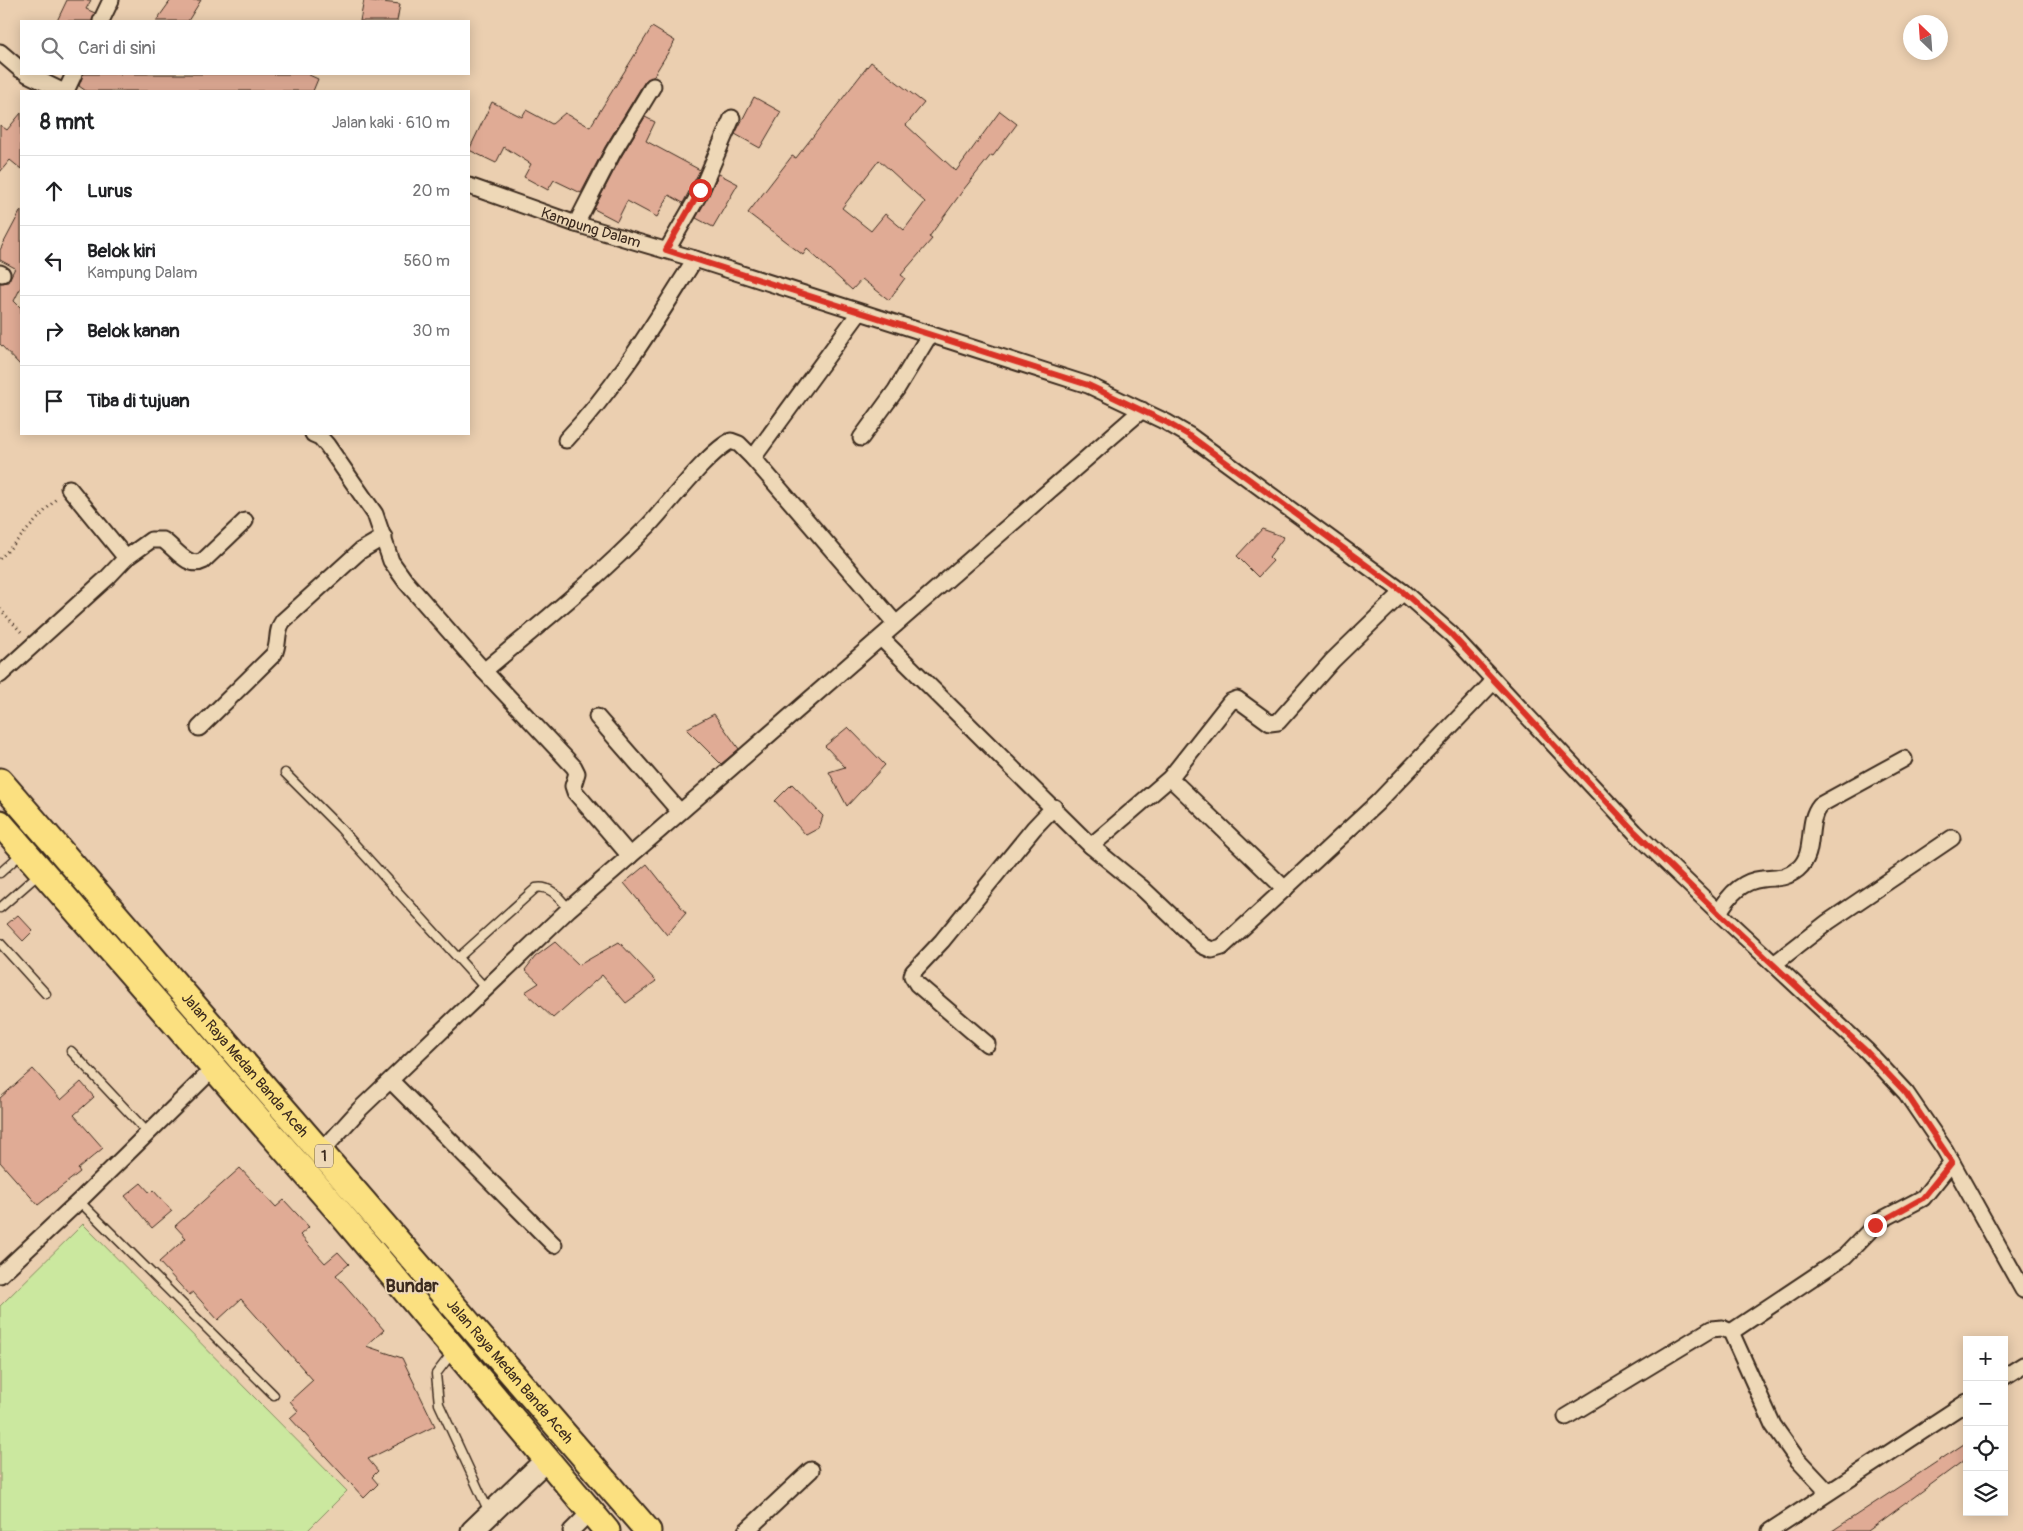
<!DOCTYPE html>
<html lang="id">
<meta charset="utf-8">
<style>
body{margin:0;font-family:Pangolin,sans-serif;background:#f6f6f6;color:#202124}
.controls{position:absolute;right:15px;bottom:15px;display:grid;overflow:hidden;border-radius:0px;box-shadow:0 2px 12px #0003}
.controls button{width:45px;height:45px;display:grid;place-items:center;padding:0;border:0;border-bottom:1px solid #e0e0e0;background:#fff;color:#202124;font:25px sans-serif}
.compass{position:absolute;left:1903px;top:15px;width:45px;height:45px;border-radius:50%;background:#fff;box-shadow:0 2px 12px #0003;rotate:335deg}
.stop{position:absolute;width:15px;height:15px;margin:-11px;border:4px solid #d93025;border-radius:50%;background:#fff}
.stop.end{background:#d93025;border-color:#fff;box-shadow:0 1px 5px #0008}
.list{margin:0;padding:0;list-style:none}
h2{display:flex;justify-content:space-between;align-items:center;height:65px;margin:0;padding:0 20px;font-size:21px}
h2 small{font-size:16px;font-weight:400;color:#757577}
.list li{display:grid;grid-template-columns:32px 1fr auto;gap:15px;align-items:center;box-sizing:border-box;height:70px;padding:0 20px;border-top:1px solid #e0e0e0}
.list b{display:block;font-size:19px;white-space:nowrap}
.list p{margin:0;font-size:16px;white-space:nowrap;color:#757577}
.list em{font-size:16px;font-style:normal;color:#757577}
.icon{flex:none;width:28px;height:28px;fill:none;stroke:currentColor;stroke-width:2;stroke-linecap:round;stroke-linejoin:round}
.map{position:relative;flex:none;width:2023px;height:1531px;overflow:hidden}
.search{position:absolute;background:#fff;box-shadow:0 2px 12px #0003;left:20px;top:20px;width:450px;height:55px;display:flex;align-items:center;gap:12px;box-sizing:border-box;padding:0 18px;border-radius:0px;color:#757577;font-size:19px}
.panel{position:absolute;background:#fff;box-shadow:0 2px 12px #0003;left:20px;top:90px;width:450px;height:345px;border-radius:0px}
.map>svg:first-child{display:block}
.green{fill:#cbe89f;stroke:#83895e}
.building{fill:#e0ab95;stroke:#3b2a1e;fill-rule:evenodd}
.lines{fill:none;stroke-linecap:round;stroke-linejoin:round}
.service-casing{stroke:#3b2a1e;stroke-width:11}
.minor-casing{stroke:#3b2a1e;stroke-width:19}
.secondary-casing{stroke:#3b2a1e;stroke-width:25}
.trunk-casing{stroke:#3b2a1e;stroke-width:29}
.path{stroke:#3b2a1e;stroke-width:3;stroke-dasharray:1 4;stroke-linecap:butt}
.service{stroke:#eed8b7;stroke-width:8}
.minor{stroke:#eed8b7;stroke-width:15}
.secondary{stroke:#eed8b7;stroke-width:21}
.trunk{stroke:#fbe080;stroke-width:25}
.route{stroke:#d93025;stroke-width:6}
.labels{text-anchor:middle;dominant-baseline:central;stroke-width:4;stroke-linejoin:round;paint-order:stroke}
.shield{fill:#eed8b7;stroke:#715e4c;stroke-width:1}
.shield-label{font-size:14px;font-weight:bold;fill:#3b2a1e}
.street-label{font-size:15px;fill:#3b2a1e;stroke:#eed8b7}
.quarter-label{font-size:18px;font-weight:bold;fill:#3b2a1e;stroke:#eed8b7}
</style>
<div class="map">
<svg width="2023" height="1531" viewBox="0 0 2023 1531">
<rect width="100%" height="100%" fill="#ebcfb0"/>
<filter id="ink" filterUnits="userSpaceOnUse"><feTurbulence type="fractalNoise" baseFrequency=".02" numOctaves="2"/><feDisplacementMap in="SourceGraphic" scale="10" xChannelSelector="R" yChannelSelector="G"/><feConvolveMatrix kernelMatrix="1 2 1 2 8 2 1 2 1" color-interpolation-filters="sRGB"/></filter>
<g filter="url(#ink)">
<polygon class="green" points="83,1224 347,1491 307,1531 0,1531 0,1306"/>
<g class="building">
<polygon points="67,0 91,0 86,9 95,13 92,21 57,21"/>
<polygon points="171,0 201,0 188,21 156,21"/>
<polygon points="364,0 400,4 397,21 360,21"/>
<polygon points="652,27 675,41 653,77 645,81 605,147 581,193 554,180 548,190 524,177 531,164 504,147 496,163 469,150 492,102 522,117 526,110 552,124 565,113 590,127"/>
<path d="M871,62L924,103L906,125L956,171L1000,111L1017,124L993,156L991,155L964,189L929,237L932,239L901,275L905,278L889,300L862,279L852,290L807,249L803,255L748,213L792,156L796,158ZM879,160L925,202L904,230L885,214L871,231L842,208Z"/>
<polygon points="83,74 307,74 318,79 313,91 86,91 79,86"/>
<polygon points="754,97 781,112 760,148 735,134"/>
<polygon points="21,113 21,169 10,160 0,172 0,125 7,130"/>
<polygon points="645,117 655,122 646,141 700,170 683,203 669,195 657,217 627,201 617,221 594,209 621,157"/>
<polygon points="719,174 738,184 713,227 696,218"/>
<polygon points="21,210 21,287 14,301 21,308 21,366 0,344 0,283 8,282 15,268 0,260 0,250"/>
<polygon points="1262,529 1284,537 1269,557 1273,561 1258,577 1237,556"/>
<polygon points="714,714 739,749 721,764 686,729"/>
<polygon points="848,727 885,765 847,806 829,772 845,767 825,746"/>
<polygon points="792,784 823,816 819,828 806,835 775,801"/>
<polygon points="647,864 686,913 667,935 624,883"/>
<polygon points="18,915 33,931 23,941 7,924"/>
<polygon points="555,942 579,965 619,942 656,981 626,1003 602,975 553,1018 525,992 539,983 525,970 535,957"/>
<polygon points="33,1069 61,1100 81,1082 94,1097 74,1115 103,1148 78,1169 80,1172 38,1205 0,1162 0,1098"/>
<polygon points="240,1168 276,1207 284,1200 309,1227 300,1235 325,1263 338,1252 349,1264 336,1275 384,1330 366,1346 402,1358 435,1426 368,1459 378,1471 372,1477 378,1484 364,1498 290,1418 298,1411 290,1401 313,1380 241,1299 218,1320 193,1292 189,1295 159,1262 186,1238 175,1226"/>
<polygon points="141,1183 150,1193 153,1190 172,1211 152,1228 125,1196"/>
<polygon points="1967,1442 1967,1458 1868,1531 1832,1531"/>
</g>
<g class="lines">
<defs>
<g id="service">
<polyline points="285,773 340,828 486,989"/>
<polyline points="0,873 21,854"/>
<polyline points="0,908 40,873"/>
<polyline points="0,943 46,994"/>
<path d="M458,958L536,888C551,885 560,899 569,909"/>
<polyline points="71,1051 148,1133"/>
<polyline points="79,1201 274,1395"/>
<polyline points="452,1353 436,1374 439,1404 489,1512"/>
</g>
<g id="minor">
<polyline points="101,21 111,0"/>
<polyline points="0,52 21,70"/>
<polyline points="27,74 62,91"/>
<polyline points="66,91 74,74"/>
<path id="s1" d="M469,186L576,224L695,259L1088,385L1166,422L1190,436L1403,592L1451,634L1635,832L1719,913L1867,1051L1906,1093L1945,1150L2023,1290"/>
<polyline points="576,224 613,152 653,86"/>
<polyline points="667,250 701,191 732,118"/>
<polyline points="0,273 2,274"/>
<path d="M313,434L320,437L327,445L375,514L391,561L406,582L484,671C540,624 598,578 649,525C668,505 709,451 731,441L739,444L753,458L896,624"/>
<polyline points="861,438 896,390 930,334"/>
<path d="M566,440C618,385 655,322 695,259"/>
<polyline points="753,458 859,313"/>
<polyline points="69,488 126,558"/>
<polyline points="882,639 1091,846 1170,778 1230,702 1237,699 1270,723 1278,722 1333,660 1403,592"/>
<polyline points="484,671 574,767 577,773 573,786 575,792 630,856"/>
<path d="M0,675L107,578L126,558L151,540H163C175,548 188,569 203,561L245,521"/>
<polyline points="597,717 680,812"/>
<path d="M199,728L274,654C280,642 275,632 283,621L360,551L384,537"/>
<polyline points="1170,778 1285,889"/>
<polyline points="1091,846 1141,887 1203,946 1212,950 1222,947 1377,803 1494,681"/>
<path d="M1719,913C1728,896 1741,881 1762,879C1777,877 1784,880 1798,869C1817,853 1805,823 1820,805L1904,759"/>
<polyline points="1774,964 1828,922 1952,838"/>
<polyline points="987,1044 917,984 912,976 913,972 942,941 1034,828 1054,807"/>
<polyline points="391,1081 554,1245"/>
<polyline points="321,1152 359,1110 569,909 1142,410"/>
<polyline points="0,1275 79,1201 213,1069"/>
<polyline points="1731,1332 1845,1256 1879,1221 1923,1198 1952,1162"/>
<polyline points="2004,1377 2023,1365"/>
<polyline points="1566,1417 1711,1329 1722,1328 1731,1332 1773,1425 1797,1459 1828,1492"/>
<polyline points="571,1531 591,1511"/>
<polyline points="746,1531 811,1470"/>
<polyline points="1770,1531 1967,1402"/>
</g>
<polyline id="secondary" points="472,1531 546,1460"/>
<g id="trunk">
<path id="s2" d="M0,781L648,1531"/>
<polyline points="0,823 335,1207 607,1531"/>
</g>
</defs>
<use href="#service" class="service-casing"/>
<use href="#minor" class="minor-casing"/>
<use href="#secondary" class="secondary-casing"/>
<use href="#trunk" class="trunk-casing"/>
<g class="path">
<polyline points="0,559 56,499"/>
<polyline points="0,609 22,633"/>
</g>
<use href="#service" class="service"/>
<use href="#minor" class="minor"/>
<use href="#secondary" class="secondary"/>
<use href="#trunk" class="trunk"/>
</g>
</g>
<g class="lines" filter="url(#ink)">
<polyline class="route" points="700,190 666,250 1088,385 1166,422 1190,436 1403,592 1451,634 1635,832 1719,914 1867,1052 1906,1093 1952,1162 1923,1198 1875,1225"/>
</g>
<g class="labels">
<rect class="shield" x="315" y="1144.5" width="18" height="23" rx="4"/>
<g class="shield-label">
<text x="324" y="1156">1</text>
</g>
<g class="street-label">
<text stroke="none"><textPath href="#s1" startOffset="129">Kampung Dalam</textPath></text>
<text stroke="none"><textPath href="#s2" startOffset="375">Jalan Raya Medan Banda Aceh</textPath></text>
<text stroke="none"><textPath href="#s2" startOffset="780">Jalan Raya Medan Banda Aceh</textPath></text>
</g>
<g class="quarter-label">
<text x="412" y="1286">Bundar</text>
</g>
</g>
</svg>
<div class="controls">
<button>+</button>
<button>−</button>
<button><svg class="icon" aria-label="locate" viewBox="0 0 24 24"><circle cx="12" cy="12" r="6"/><path d="M12 2v4M12 18v4M2 12h4M18 12h4"/></svg></button>
<button><svg class="icon" aria-label="layers" viewBox="0 0 24 24"><path d="M12 4l9 5-9 5-9-5zM3 14l9 5 9-5"/></svg></button>
</div>
<svg class="compass" viewBox="-18 -18 36 36"><path d="M0-13l5 13h-10z" fill="#e53935"/><path d="M0 13l5-13h-10z" fill="#757577"/></svg>
<div class="stop" style="left:700px;top:190px"></div>
<div class="stop end" style="left:1875px;top:1225px"></div>
<div class="search"><svg class="icon" aria-label="search" viewBox="0 0 24 24"><circle cx="10" cy="10" r="6"/><path d="M15 15l6 6"/></svg>Cari di sini</div>
<section class="panel">
<h2>8 mnt<small>Jalan kaki · 610 m</small></h2>
<ul class="list">
<li><svg class="icon" aria-label="ahead" viewBox="0 0 24 24"><path d="M12 20V5M6 11l6-6 6 6"/></svg><div><b>Lurus</b></div><em>20 m</em></li>
<li><svg class="icon" aria-label="left" viewBox="0 0 24 24"><path d="M17 20v-9H6M10 6l-5 5 5 5"/></svg><div><b>Belok kiri</b><p>Kampung Dalam</p></div><em>560 m</em></li>
<li><svg class="icon" aria-label="right" viewBox="0 0 24 24"><path d="M7 20v-9h11M14 6l5 5-5 5"/></svg><div><b>Belok kanan</b></div><em>30 m</em></li>
<li><svg class="icon" aria-label="arrive" viewBox="0 0 24 24"><path d="M6 21V4h12l-3 4 3 4H6"/></svg><div><b>Tiba di tujuan</b></div></li>
</ul>
</section>
</div>
